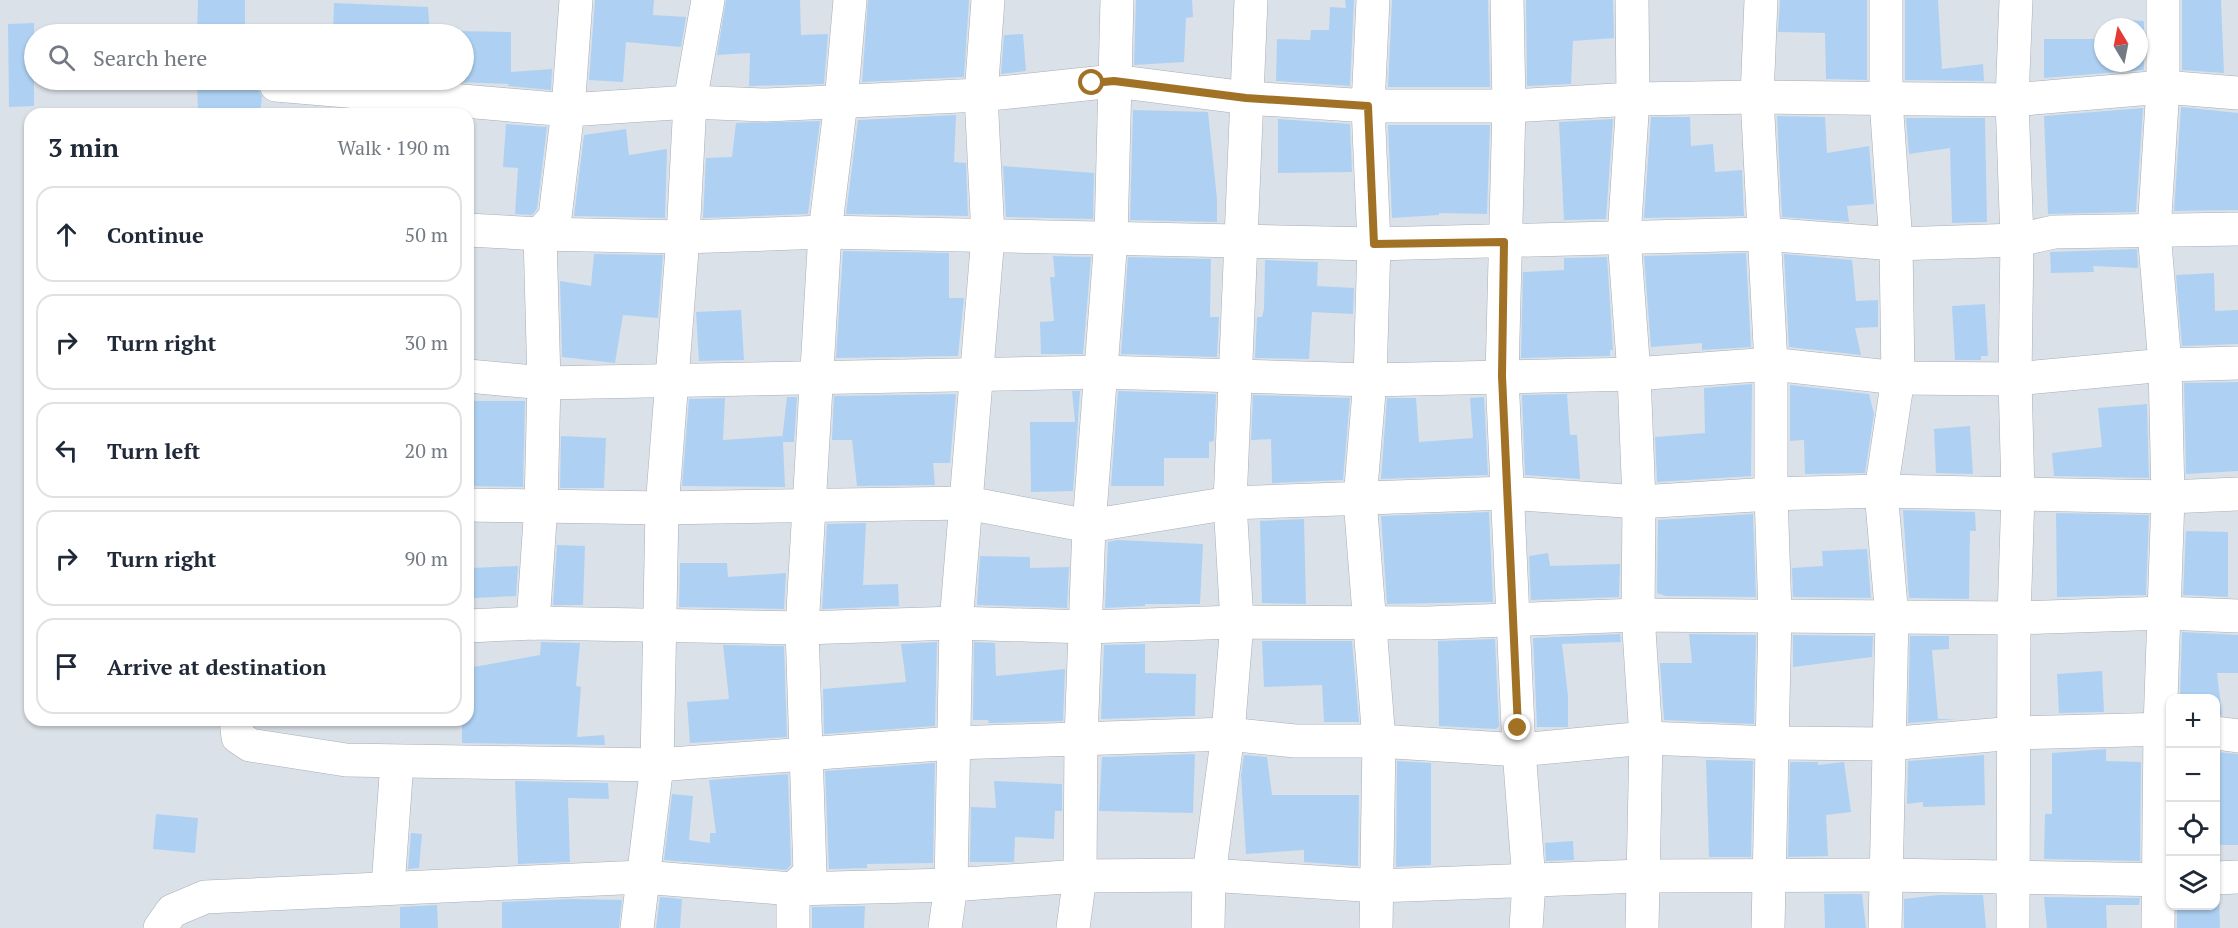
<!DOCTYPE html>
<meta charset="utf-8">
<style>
body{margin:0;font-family:"PT Serif",serif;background:#f6f6f7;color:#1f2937}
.controls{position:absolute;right:18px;bottom:18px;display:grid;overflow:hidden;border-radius:12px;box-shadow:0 2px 4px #0004}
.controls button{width:54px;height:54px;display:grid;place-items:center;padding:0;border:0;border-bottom:2px solid #e0e1e3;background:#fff;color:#1f2937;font:30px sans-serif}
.compass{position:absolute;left:2094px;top:18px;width:54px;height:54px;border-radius:50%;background:#fff;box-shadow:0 2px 4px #0004;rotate:350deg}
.stop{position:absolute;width:18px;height:18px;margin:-14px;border:4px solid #a17125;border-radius:50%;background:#fff}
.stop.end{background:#a17125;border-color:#fff;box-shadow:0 2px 6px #0008}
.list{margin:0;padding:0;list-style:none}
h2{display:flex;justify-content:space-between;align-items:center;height:78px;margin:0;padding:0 24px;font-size:26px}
h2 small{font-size:20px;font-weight:400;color:#747a83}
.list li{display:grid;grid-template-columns:39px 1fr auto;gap:18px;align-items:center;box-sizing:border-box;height:96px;margin:0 12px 12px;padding:0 12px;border:2px solid #e0e1e3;border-radius:18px}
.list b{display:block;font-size:22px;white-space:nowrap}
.list em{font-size:20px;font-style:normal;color:#747a83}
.icon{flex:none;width:33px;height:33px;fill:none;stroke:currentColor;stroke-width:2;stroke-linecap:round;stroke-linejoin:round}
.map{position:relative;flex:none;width:2238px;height:928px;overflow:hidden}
.search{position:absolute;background:#fff;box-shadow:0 2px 4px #0004;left:24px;top:24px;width:450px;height:66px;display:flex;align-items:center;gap:15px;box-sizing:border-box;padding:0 21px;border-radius:33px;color:#747a83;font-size:22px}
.panel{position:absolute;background:#fff;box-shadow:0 2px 4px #0004;left:24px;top:108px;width:450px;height:618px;border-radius:18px}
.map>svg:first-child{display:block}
.building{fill:#aed1f3}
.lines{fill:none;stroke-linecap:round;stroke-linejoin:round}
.minor-casing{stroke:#a8aeb5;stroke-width:34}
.minor{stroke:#fff;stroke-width:33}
.route{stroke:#a17125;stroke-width:8}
</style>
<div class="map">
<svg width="2238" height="928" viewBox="0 0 2238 928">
<rect width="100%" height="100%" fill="#dbe1e8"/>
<g class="building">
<polygon points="198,0 245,0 245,28 250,28 250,34 333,33 334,3 428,7 430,34 197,34"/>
<polygon points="595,0 654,0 653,15 686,17 681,47 626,42 623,82 589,80"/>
<polygon points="726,0 800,0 801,35 828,34 824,84 749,86 750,53 717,55"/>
<polygon points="868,0 969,0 964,77 862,82"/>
<polygon points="1136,0 1192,0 1193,17 1186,18 1184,62 1134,65"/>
<polygon points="1345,0 1354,0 1350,86 1276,81 1277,39 1310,40 1311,30 1329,30 1330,7 1346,8"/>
<polygon points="1392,0 1488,0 1490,87 1388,87"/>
<polygon points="1526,0 1613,0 1614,38 1573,41 1571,84 1527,86"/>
<polygon points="1780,0 1867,0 1867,80 1826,79 1825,33 1778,32"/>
<polygon points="1905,0 1938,0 1942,69 1983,64 1984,81 1905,80"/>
<polygon points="2182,0 2221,0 2224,73 2182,70"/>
<polygon points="2128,20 2144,21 2144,70 2044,78 2044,39 2103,39 2103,63 2139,63 2139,27 2128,27"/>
<polygon points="34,23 34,106 9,107 8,24"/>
<polygon points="457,31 511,32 511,72 552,69 551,90 508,86 509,84 457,82 464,80 464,34 457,34"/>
<polygon points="1023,34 1026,71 1001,74 1004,35"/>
<polygon points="197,80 259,80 259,92 262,96 260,114 198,114"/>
<polygon points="2181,107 2238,113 2238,210 2174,211"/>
<polygon points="323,108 369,112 369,114 322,114"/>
<polygon points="2143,108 2136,212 2048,214 2044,116"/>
<polygon points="1133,110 1208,112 1217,199 1217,222 1130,220"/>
<polygon points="956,115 954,162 966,163 968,216 846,214 858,120"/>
<polygon points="1777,116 1825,117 1827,153 1869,146 1874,204 1847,206 1849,222 1782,217"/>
<polygon points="1651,117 1690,117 1691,146 1713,144 1715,172 1742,170 1744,216 1644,218"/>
<polygon points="1906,118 1985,118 1987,222 1952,223 1950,148 1909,154"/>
<polygon points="1278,119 1350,124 1352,172 1278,173"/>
<polygon points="1613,119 1606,219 1564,220 1559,122"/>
<polygon points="820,121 808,214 703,218 706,158 732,157 736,123"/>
<polygon points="506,124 547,127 537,209 532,215 515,214 518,168 503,167"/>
<polygon points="1388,125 1490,125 1487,214 1439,213 1439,215 1392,218"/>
<polygon points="626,129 629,155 667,149 665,218 574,216 584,135"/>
<polygon points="1003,166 1094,173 1093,219 1006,217"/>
<polygon points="2137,249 2138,268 2093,266 2094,272 2051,273 2050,252"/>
<polygon points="843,251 949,253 949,298 964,298 958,356 836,358"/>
<polygon points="1746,253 1751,347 1702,350 1702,343 1651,347 1644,256"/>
<polygon points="594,254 663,255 658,318 623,315 615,363 562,357 560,281 591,286"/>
<polygon points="1784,254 1852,260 1856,301 1878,300 1878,327 1855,328 1861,355 1789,347"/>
<polygon points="1053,256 1091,257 1083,354 1041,354 1040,322 1054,321 1050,277 1055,277"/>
<polygon points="1128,257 1211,259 1210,317 1219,317 1217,357 1121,354"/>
<polygon points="1607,257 1613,350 1610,350 1610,356 1521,358 1523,272 1564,270 1564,258"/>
<polygon points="1265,260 1318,262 1317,286 1354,288 1353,314 1312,312 1309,359 1255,358 1257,317 1262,317 1264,309"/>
<polygon points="2214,273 2215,311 2238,310 2238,344 2182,346 2176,275"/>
<polygon points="1985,304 1988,356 1981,356 1981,360 1955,360 1952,306"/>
<polygon points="741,310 744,360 699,361 696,312"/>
<polygon points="2238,382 2238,471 2186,474 2184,383"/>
<polygon points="1752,384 1751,476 1657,482 1655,437 1705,433 1704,388"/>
<polygon points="1790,385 1869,394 1874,414 1865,473 1805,474 1804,440 1790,441"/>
<polygon points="1072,391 1080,391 1073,491 1031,492 1030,422 1075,422"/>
<polygon points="1118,391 1216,394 1214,441 1209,442 1209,458 1164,458 1164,486 1111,486"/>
<polygon points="956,394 950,463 933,463 935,485 857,486 852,440 832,440 834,396"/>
<polygon points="1567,394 1570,435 1577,435 1580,479 1525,475 1522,395"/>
<polygon points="1253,395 1350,398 1343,480 1272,483 1271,439 1251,440"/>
<polygon points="787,397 797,397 794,442 783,442 785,487 682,486 689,399 725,398 723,440 782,436 782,440"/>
<polygon points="1484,397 1488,475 1381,479 1387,398 1416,398 1419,442 1473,438 1470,398"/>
<polygon points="468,401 525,401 523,487 468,486"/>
<polygon points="2147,404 2149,478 2054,476 2052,453 2102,447 2098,408"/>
<polygon points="1970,426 1973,474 1936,473 1934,429"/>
<polygon points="561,436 606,438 604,488 560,488"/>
<polygon points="1903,510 1975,512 1976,531 1970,531 1969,599 1909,598"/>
<polygon points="1489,512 1493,602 1387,604 1381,516"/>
<polygon points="2056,513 2149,515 2146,595 2057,597"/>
<polygon points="1753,514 1756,597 1666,596 1657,593 1658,520"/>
<polygon points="1304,519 1306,604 1262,603 1260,521"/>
<polygon points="866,523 863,585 898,584 899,606 822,609 827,524"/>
<polygon points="2186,531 2228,532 2228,597 2183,595"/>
<polygon points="1118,540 1203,544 1200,604 1145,604 1145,606 1105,608 1108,542"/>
<polygon points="557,545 585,546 583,605 553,605"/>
<polygon points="1867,549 1871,598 1793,597 1792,568 1823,566 1822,551"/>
<polygon points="1548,553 1550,566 1620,564 1619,597 1531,600 1529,556"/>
<polygon points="980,556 1030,557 1030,568 1069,567 1067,608 977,605"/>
<polygon points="680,563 727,563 728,577 786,573 784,609 679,607"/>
<polygon points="518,566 516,596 474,598 472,568"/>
<polygon points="2182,632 2238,635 2238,673 2217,673 2222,715 2216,715 2216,699 2180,699"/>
<polygon points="1620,634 1621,642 1562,644 1568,696 1568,727 1537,727 1533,638"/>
<polygon points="1689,634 1756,635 1754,724 1664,720 1660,663 1692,663"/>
<polygon points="1793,635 1873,636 1872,657 1793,667"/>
<polygon points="1910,636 1949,636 1949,649 1932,650 1938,719 1957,719 1908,723"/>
<polygon points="1495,639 1499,726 1496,729 1439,726 1438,641"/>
<polygon points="1262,641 1352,641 1359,722 1324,722 1322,685 1264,687"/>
<polygon points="541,642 580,643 576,686 581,687 577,737 604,735 605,745 462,743 462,720 468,720 468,668 540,655"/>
<polygon points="937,642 935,726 824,734 823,689 906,682 901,644"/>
<polygon points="974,642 995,643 996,676 1065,669 1063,721 989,723 988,720 973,720"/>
<polygon points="1145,644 1145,673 1196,674 1195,716 1101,719 1104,645"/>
<polygon points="723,645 784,646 787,737 690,743 687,702 729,699"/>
<polygon points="2102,671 2104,712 2059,713 2057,674"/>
<polygon points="2106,749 2106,761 2141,762 2140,861 2044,859 2045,814 2052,814 2052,753"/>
<polygon points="2216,752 2238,754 2238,845 2218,845 2218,859 2216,859"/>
<polygon points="1195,754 1193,813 1099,811 1102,757"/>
<polygon points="1244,755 1267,757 1272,795 1359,795 1358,866 1304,862 1304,850 1246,854 1241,775"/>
<polygon points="1984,755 1985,805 1923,807 1923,802 1907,804 1908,761"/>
<polygon points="1706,760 1753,761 1751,857 1709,857"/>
<polygon points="1397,761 1431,763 1431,865 1396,867"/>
<polygon points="1790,762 1818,762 1818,765 1844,762 1851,812 1826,815 1828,856 1788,857"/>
<polygon points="935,763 933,863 867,864 867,868 829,869 825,771"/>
<polygon points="788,774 791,865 786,870 664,860 672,794 693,796 689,840 710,843 710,833 716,833 709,780"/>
<polygon points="515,781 608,783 609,799 568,798 570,862 518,864"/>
<polygon points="994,781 1062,784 1062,811 1055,811 1054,839 1015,837 1014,862 970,862 971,807 996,808"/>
<polygon points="156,814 198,818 195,853 153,849"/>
<polygon points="411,833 422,834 419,868 408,869"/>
<polygon points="1573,841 1574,860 1546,861 1545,843"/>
<polygon points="1824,894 1862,894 1866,928 1825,928"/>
<polygon points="1939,895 1983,895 1986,928 1904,928 1904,899"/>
<polygon points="660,897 682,899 680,928 656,928"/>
<polygon points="2044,897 2140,898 2139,905 2106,905 2107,928 2047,928"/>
<polygon points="2216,897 2219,897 2220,928 2177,928 2177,906 2216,906"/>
<polygon points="571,899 622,900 619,928 502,928 502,902"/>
<polygon points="437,905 438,928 400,928 400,907"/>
<polygon points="865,906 864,928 812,928 812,907"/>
</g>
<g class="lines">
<defs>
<g id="minor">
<polyline points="1373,0 1368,106 1374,244 1370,380 1360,499 1379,741 1376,928"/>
<polyline points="1507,0 1509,106 1502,376 1519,750 1529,882 1526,928"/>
<polyline points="1632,0 1633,99 1624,237 1634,374 1639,502 1638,615 1646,738 1642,928"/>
<polyline points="1761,0 1757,97 1771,364 1771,494 1775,614 1768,928"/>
<polyline points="276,85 568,110 690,102 766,105 981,95 1114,81 1247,98 1368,106 1509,106 1633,99 1757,97 2012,100 2163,87 2238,93"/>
<polyline points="468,230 540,234 683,237 825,232 1374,244 1763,234 1896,244 2017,240 2054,232 2238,229"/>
<polyline points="468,376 544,383 1101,372 1370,380 1634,374 1771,364 1898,378 2015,379 2165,365 2238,363"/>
<polyline points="468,505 662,508 967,503 1089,526 1230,503 1507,493 1639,502 1771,494 1881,491 2168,497 2238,494"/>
<polyline points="533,623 541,505 544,383 540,234 555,217 568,110 576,0"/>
<polyline points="468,626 533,623 802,628 956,623 1086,627 1237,622 1428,623 1638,615 2014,618 2165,613 2238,616"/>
<polyline points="236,720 238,737 250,745 346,760 657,765 953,743 1228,734 1295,741 1379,741 1519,750 1646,738 1772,743 1887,744 2015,733 2170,729"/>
<polyline points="2216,733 2238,736"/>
<polyline points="2216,878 2238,877"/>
<polyline points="388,887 397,762"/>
<polyline points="160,928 172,911 205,897 642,877 793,889 951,885 1080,876 1209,875 1378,886 1641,876 1884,875 2170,880"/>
<polyline points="637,928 657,765 662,508 683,237 690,102 708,0"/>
<polyline points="793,928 793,889 810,873 802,628 825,232 841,102 850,0"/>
<polyline points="945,928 951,885 956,623 988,236 981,95 988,0"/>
<polyline points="1073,928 1080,876 1081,739 1089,526 1111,238 1117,0"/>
<polyline points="1208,928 1209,875 1228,734 1237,622 1230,503 1251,0"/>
<polyline points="1885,928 1892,618 1881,491 1898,378 1896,244 1886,100 1886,0"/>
<polyline points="2013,928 2014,618 2018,493 2015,379 2017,240 2012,100 2016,0"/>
<polyline points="2158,928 2160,728 2168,497 2165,365 2154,231 2163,87 2163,0"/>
</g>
</defs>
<use href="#minor" class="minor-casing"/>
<use href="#minor" class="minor"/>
</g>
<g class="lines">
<polyline class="route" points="1092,83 1114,81 1246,98 1368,106 1374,244 1504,242 1502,376 1518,728"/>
</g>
</svg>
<div class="controls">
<button>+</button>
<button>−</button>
<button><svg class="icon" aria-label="locate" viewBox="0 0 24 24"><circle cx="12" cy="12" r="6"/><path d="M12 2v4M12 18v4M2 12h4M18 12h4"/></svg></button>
<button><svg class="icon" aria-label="layers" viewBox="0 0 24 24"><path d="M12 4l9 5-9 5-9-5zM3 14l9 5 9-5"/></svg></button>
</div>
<svg class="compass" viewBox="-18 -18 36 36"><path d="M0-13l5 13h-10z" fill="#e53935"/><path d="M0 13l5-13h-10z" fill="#747a83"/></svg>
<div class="stop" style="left:1092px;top:83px"></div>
<div class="stop end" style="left:1518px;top:728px"></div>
<div class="search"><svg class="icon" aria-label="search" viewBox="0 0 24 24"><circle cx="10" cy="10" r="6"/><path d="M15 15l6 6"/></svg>Search here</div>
<section class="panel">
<h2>3 min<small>Walk · 190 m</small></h2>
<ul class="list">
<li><svg class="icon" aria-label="ahead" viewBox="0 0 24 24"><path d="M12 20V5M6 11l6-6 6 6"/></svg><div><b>Continue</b></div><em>50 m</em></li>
<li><svg class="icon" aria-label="right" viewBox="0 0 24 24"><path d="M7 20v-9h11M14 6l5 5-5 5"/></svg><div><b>Turn right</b></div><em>30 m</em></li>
<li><svg class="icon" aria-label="left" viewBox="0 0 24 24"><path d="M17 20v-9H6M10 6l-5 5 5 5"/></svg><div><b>Turn left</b></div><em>20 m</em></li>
<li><svg class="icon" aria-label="right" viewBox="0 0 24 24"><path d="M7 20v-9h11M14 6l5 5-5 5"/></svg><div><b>Turn right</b></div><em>90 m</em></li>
<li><svg class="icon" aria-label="arrive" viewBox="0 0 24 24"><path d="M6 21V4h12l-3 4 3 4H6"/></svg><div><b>Arrive at destination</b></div></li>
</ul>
</section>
</div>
